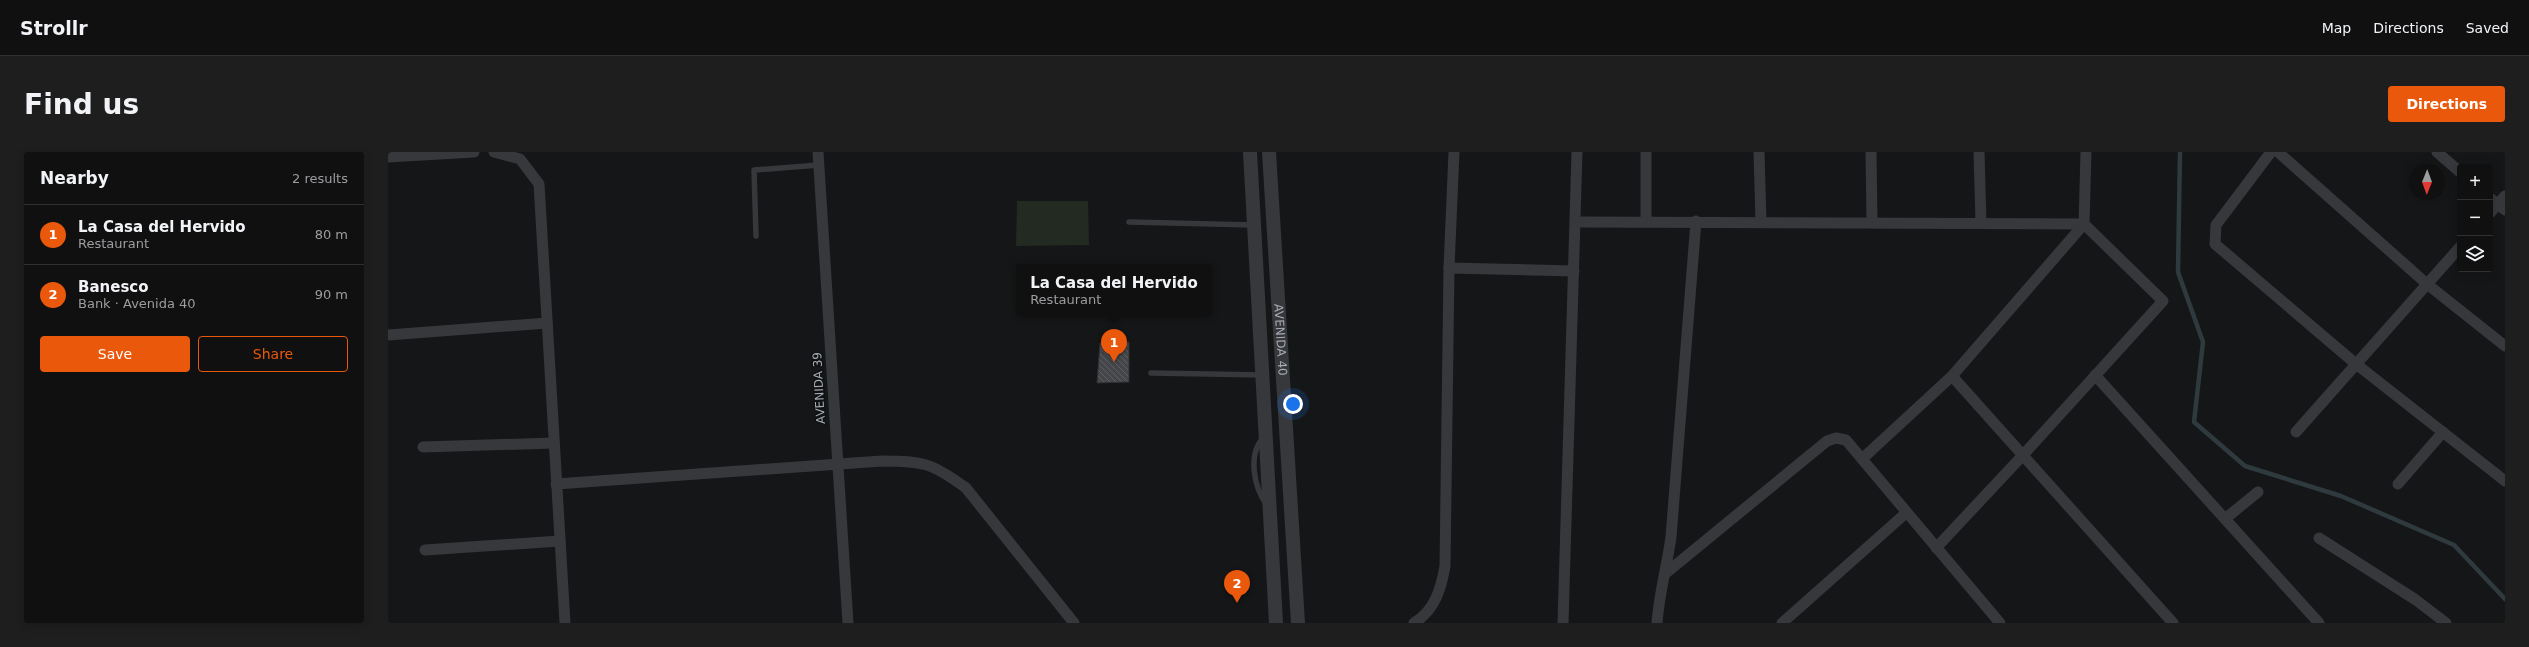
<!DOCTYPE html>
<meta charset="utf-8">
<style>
body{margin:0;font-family:"DejaVu Sans",sans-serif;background:#1e1e1f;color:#f1f3f6}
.controls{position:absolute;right:12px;top:12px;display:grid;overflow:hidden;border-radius:4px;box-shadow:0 2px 10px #0003}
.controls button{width:36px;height:36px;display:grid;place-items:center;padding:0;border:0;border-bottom:1px solid #303031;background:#101011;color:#f1f3f6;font:20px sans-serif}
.compass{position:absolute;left:2021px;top:12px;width:36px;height:36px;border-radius:50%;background:#101011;box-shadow:0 2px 10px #0003;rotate:181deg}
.you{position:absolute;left:905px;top:252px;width:14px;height:14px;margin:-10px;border:3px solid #fff;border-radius:50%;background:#1a73e8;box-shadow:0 0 0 6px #1a73e833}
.badge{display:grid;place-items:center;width:26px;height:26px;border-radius:50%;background:#ea580c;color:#fff;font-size:13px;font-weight:700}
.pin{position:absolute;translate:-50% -33px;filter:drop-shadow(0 1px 2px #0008)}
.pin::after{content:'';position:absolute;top:21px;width:14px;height:12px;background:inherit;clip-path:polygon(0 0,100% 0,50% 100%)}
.popup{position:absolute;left:628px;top:112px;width:196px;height:52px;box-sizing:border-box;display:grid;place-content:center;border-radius:4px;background:#101011;filter:drop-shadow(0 1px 3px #0005);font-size:13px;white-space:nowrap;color:#9c9d9f}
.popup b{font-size:15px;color:#f1f3f6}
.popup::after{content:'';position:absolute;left:50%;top:100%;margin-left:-8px;border:8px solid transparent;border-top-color:#101011}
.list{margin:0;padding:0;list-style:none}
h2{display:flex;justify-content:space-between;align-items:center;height:52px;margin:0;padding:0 16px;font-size:17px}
h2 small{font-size:13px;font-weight:400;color:#9c9d9f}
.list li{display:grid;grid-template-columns:26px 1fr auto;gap:12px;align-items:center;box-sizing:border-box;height:60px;padding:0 16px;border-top:1px solid #303031}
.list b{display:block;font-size:15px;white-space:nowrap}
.list p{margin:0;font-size:13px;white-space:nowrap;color:#9c9d9f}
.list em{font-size:13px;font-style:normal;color:#9c9d9f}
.actions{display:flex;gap:8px;padding:12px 16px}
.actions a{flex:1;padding:9px 0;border:1px solid #ea580c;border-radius:4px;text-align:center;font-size:14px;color:#ea580c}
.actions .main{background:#ea580c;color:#fff}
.icon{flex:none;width:22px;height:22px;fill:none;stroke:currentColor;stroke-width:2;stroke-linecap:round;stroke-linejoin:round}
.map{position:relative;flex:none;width:2117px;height:471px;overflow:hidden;border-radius:4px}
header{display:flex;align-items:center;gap:24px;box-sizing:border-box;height:56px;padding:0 20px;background:#101011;border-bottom:1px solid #303031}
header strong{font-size:19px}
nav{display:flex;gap:22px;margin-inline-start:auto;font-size:14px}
.intro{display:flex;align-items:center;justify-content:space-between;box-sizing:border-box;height:96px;padding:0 24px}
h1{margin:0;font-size:28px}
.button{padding:10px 18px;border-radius:4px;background:#ea580c;color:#fff;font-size:14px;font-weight:700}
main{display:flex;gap:24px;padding:0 24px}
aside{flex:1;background:#101011;border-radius:4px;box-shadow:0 2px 10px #0003}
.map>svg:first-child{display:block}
.green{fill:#222a22}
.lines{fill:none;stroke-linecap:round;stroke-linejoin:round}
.stream{stroke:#2f3a3f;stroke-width:4.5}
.building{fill:url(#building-back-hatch);stroke:#303033}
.service{stroke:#37383c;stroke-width:5.5}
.minor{stroke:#37383c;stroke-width:11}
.tertiary{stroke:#37383c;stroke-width:14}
.labels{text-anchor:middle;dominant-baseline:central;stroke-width:3;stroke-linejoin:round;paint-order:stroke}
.street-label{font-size:12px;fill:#a8aeb7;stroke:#101112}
</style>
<header>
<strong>Strollr</strong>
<nav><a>Map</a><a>Directions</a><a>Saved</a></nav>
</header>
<div class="intro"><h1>Find us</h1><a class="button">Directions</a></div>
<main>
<aside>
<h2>Nearby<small>2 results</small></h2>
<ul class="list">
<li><span class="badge">1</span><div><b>La Casa del Hervido</b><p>Restaurant</p></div><em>80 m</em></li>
<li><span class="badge">2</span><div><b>Banesco</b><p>Bank · Avenida 40</p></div><em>90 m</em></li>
</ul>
<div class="actions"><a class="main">Save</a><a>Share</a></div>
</aside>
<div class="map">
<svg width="2117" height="471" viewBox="0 0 2117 471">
<defs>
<pattern id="building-back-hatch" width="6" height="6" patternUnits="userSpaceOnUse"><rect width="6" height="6" fill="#45464a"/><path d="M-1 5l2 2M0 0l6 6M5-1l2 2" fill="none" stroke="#5d5e62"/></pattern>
</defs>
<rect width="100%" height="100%" fill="#151617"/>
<polygon class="green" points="629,49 700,49 701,93 628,94"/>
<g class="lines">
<polyline class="stream" points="1792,0 1790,120 1815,190 1806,270 1857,314 1953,344 2066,393 2117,447"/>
</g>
<polygon class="building" points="741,190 741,230 709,231 712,191"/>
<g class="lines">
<g class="service">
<polyline points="741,70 866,73"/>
<polyline points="368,84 366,18 431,13"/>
<polyline points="763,221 875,223"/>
<path d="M876,285C859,302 866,336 879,353"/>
</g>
<g class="minor">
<polyline points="106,0 132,7 151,32 177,471"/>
<polyline points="430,0 460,471"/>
<polyline points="1258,0 1258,70"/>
<polyline points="1371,0 1373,70"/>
<polyline points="1483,0 1484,70"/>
<polyline points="1591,0 1593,70"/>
<polyline points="1883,0 1828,73 1827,92 1968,212 2117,329"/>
<polyline points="1890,0 2039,132 2117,194"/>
<polyline points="2049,0 2072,20"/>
<polyline points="0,5 86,0"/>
<polyline points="2102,46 2117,58"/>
<polyline points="2102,61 2117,44"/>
<polyline points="1188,70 1696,72 1564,224 1474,307"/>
<polyline points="1061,116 1186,119"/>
<polyline points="0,183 159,171"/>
<polyline points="1707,223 1931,471"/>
<polyline points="1564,224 1785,471"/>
<polyline points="1908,280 2072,95"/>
<polyline points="35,295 166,291"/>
<path d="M168,332L494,309C536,309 544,311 578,336L686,471"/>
<polyline points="2010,332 2055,280"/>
<polyline points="1838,366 1870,340"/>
<polyline points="1931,386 2028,448 2058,471"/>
<polyline points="1548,396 1636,302 1775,149 1696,72 1698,0"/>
<polyline points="37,398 172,389"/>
<polyline points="1278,421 1439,289 1448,286 1458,288 1612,471"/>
<path d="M1026,471C1047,458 1053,437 1057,414L1061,116L1066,0"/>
<polyline points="1175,471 1189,0"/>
<path d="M1269,471C1271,442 1279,414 1283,385L1308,69"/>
<polyline points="1394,471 1518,361"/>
</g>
<g class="tertiary">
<polyline points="862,0 888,471"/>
<path id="s1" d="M881,0L910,471"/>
</g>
</g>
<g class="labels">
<g class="street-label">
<text stroke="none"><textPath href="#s1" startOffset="188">AVENIDA 40</textPath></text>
<text transform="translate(431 236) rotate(-93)">AVENIDA 39</text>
</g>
</g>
</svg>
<div class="controls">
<button>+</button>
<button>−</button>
<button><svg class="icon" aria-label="layers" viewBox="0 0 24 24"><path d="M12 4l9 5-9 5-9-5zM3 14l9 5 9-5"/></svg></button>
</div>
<svg class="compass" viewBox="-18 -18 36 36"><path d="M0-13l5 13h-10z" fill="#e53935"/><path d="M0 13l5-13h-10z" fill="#9c9d9f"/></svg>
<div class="you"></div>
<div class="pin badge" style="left:726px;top:210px">1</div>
<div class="popup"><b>La Casa del Hervido</b>Restaurant</div>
<div class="pin badge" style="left:849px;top:451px">2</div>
</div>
</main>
